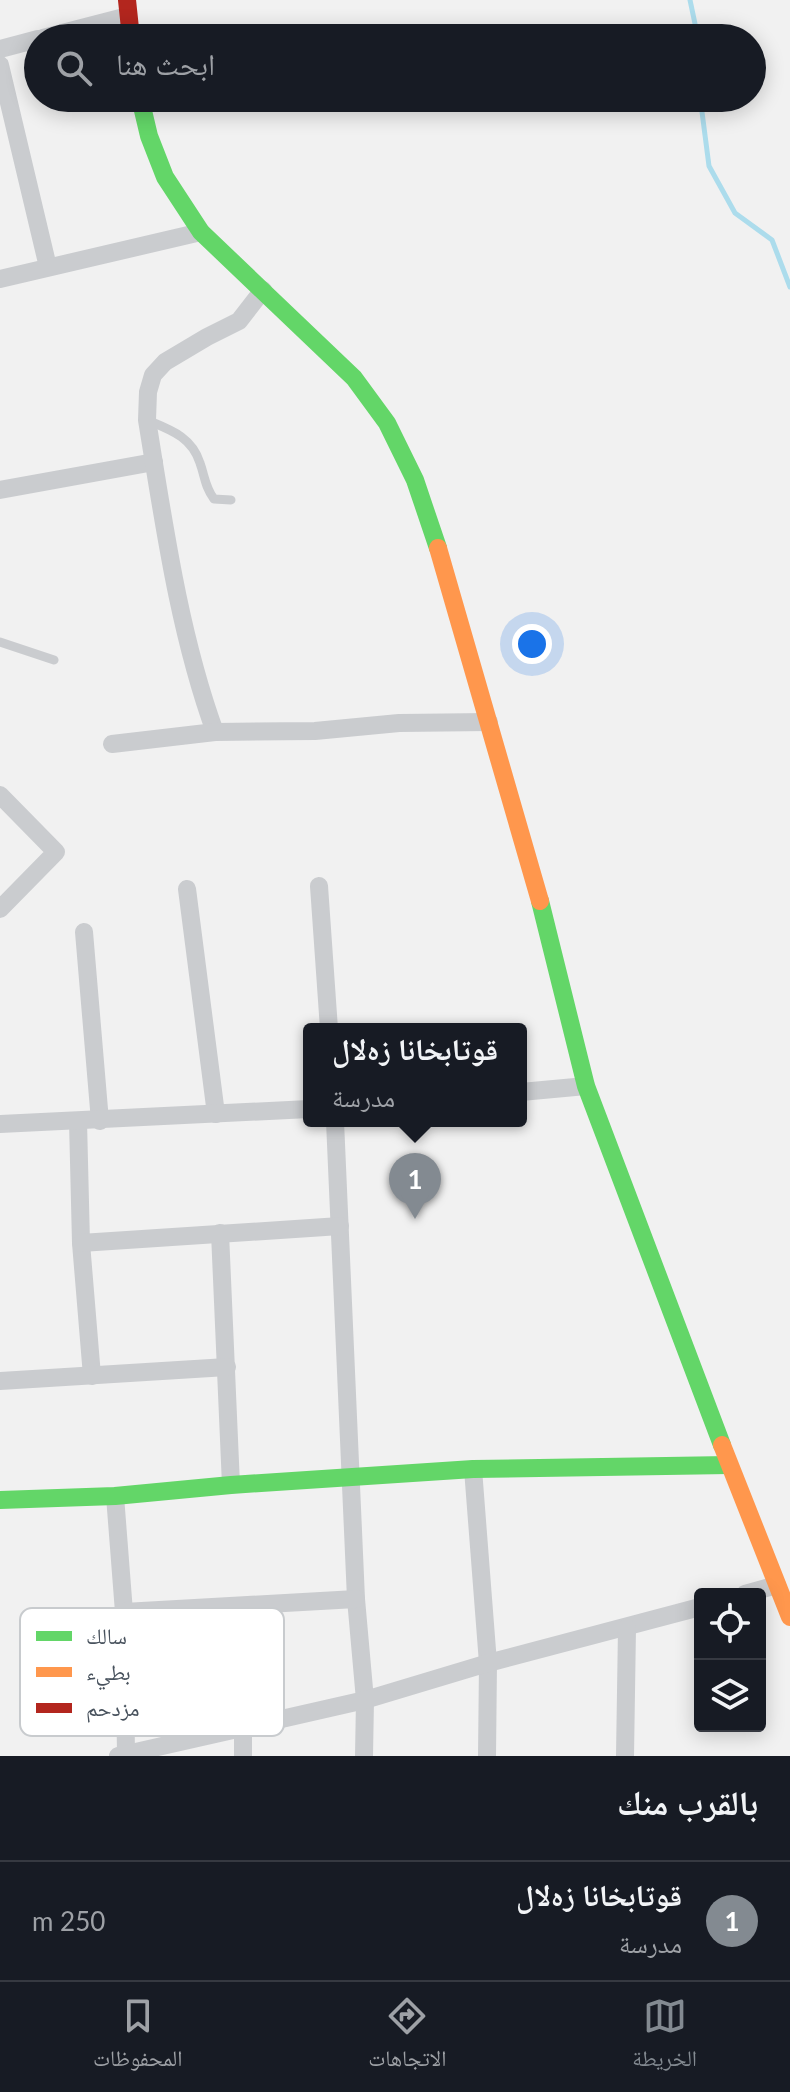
<!DOCTYPE html>
<html lang="ar">
<meta charset="utf-8">
<style>
body{margin:0;font-family:Lato,"Noto Naskh Arabic",sans-serif;background:#242831;color:#f1f3f6;direction:rtl}
.controls{position:absolute;right:24px;bottom:24px;display:grid;overflow:hidden;border-radius:8px;box-shadow:0 4px 20px #0003}
.controls button{width:72px;height:72px;display:grid;place-items:center;padding:0;border:0;border-bottom:2px solid #363941;background:#171b24;color:#f1f3f6;font:40px sans-serif}
.you{position:absolute;left:532px;top:644px;width:28px;height:28px;margin:-20px;border:6px solid #fff;border-radius:50%;background:#1a73e8;box-shadow:0 0 0 12px #1a73e833}
.badge{display:grid;place-items:center;width:52px;height:52px;border-radius:50%;background:#838a91;color:#fff;font-size:26px;font-weight:700}
.pin{position:absolute;translate:-50% -66px;filter:drop-shadow(0 2px 4px #0008)}
.pin::after{content:'';position:absolute;top:42px;width:28px;height:24px;background:inherit;clip-path:polygon(0 0,100% 0,50% 100%)}
.popup{position:absolute;left:303px;top:1023px;width:224px;height:104px;box-sizing:border-box;display:grid;place-content:center;border-radius:8px;background:#171b24;filter:drop-shadow(0 2px 6px #0005);font-size:26px;white-space:nowrap;color:#9ea1a6}
.popup b{font-size:30px;color:#f1f3f6}
.popup::after{content:'';position:absolute;left:50%;top:100%;margin-left:-16px;border:16px solid transparent;border-top-color:#171b24}
.list{margin:0;padding:0;list-style:none}
h2{display:flex;justify-content:space-between;align-items:center;height:104px;margin:0;padding:0 32px;font-size:34px}
h2 small{font-size:26px;font-weight:400;color:#9ea1a6}
.list li{display:grid;grid-template-columns:52px 1fr auto;gap:24px;align-items:center;box-sizing:border-box;height:120px;padding:0 32px;border-top:2px solid #363941}
.list b{display:block;font-size:30px;white-space:nowrap}
.list p{margin:0;font-size:26px;white-space:nowrap;color:#9ea1a6}
.list em{font-size:26px;font-style:normal;color:#9ea1a6}
.icon{flex:none;width:44px;height:44px;fill:none;stroke:currentColor;stroke-width:2;stroke-linecap:round;stroke-linejoin:round}
.map{position:relative;flex:none;width:790px;height:1756px;overflow:hidden;direction:ltr}
.search{position:absolute;background:#171b24;box-shadow:0 4px 20px #0003;left:24px;right:24px;top:24px;height:88px;display:flex;align-items:center;gap:20px;box-sizing:border-box;padding:0 28px;border-radius:44px;color:#9ea1a6;font-size:30px}
.sheet{height:224px;background:#171b24}
nav{display:flex;justify-content:space-around;align-items:center;box-sizing:border-box;height:112px;border-top:2px solid #363941;background:#171b24;font-size:22px;color:#9ea1a6}
nav a{display:grid;justify-items:center;gap:4px}
nav .on{color:#838a91}
.map>svg:first-child{display:block}
.lines{fill:none;stroke-linecap:round;stroke-linejoin:round}
.stream{stroke:#acdcec;stroke-width:5}
.lane{stroke:#cacccf;stroke-width:9}
.street{stroke:#cacccf;stroke-width:18}
.fast{stroke:#63d668;stroke-width:18}
.slow{stroke:#ff974d;stroke-width:18}
.jam{stroke:#b3261e;stroke-width:18}
.key{fill:#fff;stroke:#c8cbce;stroke-width:2}
.key-label{font-size:22px;fill:#48525d}
</style>
<div class="map">
<svg width="790" height="1756" viewBox="0 0 790 1756">
<rect width="100%" height="100%" fill="#f1f1f1"/>
<g class="lines">
<g class="stream">
<polyline points="690,0 698,38"/>
<polyline points="706,98 702,112 709,166 735,213 772,240 790,287"/>
</g>
<g class="lane">
<path d="M147,420C171,430 192,437 200,463C205,477 205,487 214,499L231,500"/>
<polyline points="0,642 54,660"/>
</g>
<g class="street">
<polyline points="43,38 128,16"/>
<polyline points="0,49 38,39"/>
<polyline points="0,65 48,267"/>
<polyline points="0,279 201,232"/>
<polyline points="0,490 154,462"/>
<path d="M215,732C179,633 164,524 147,420L148,392L153,375L165,362L207,337L239,321L263,290"/>
<polyline points="112,744 215,732 315,731 399,723 489,722"/>
<polyline points="0,795 56,852 0,909"/>
<polyline points="319,886 329,1029"/>
<polyline points="187,889 216,1114"/>
<polyline points="84,932 100,1121"/>
<polyline points="521,1092 586,1086"/>
<polyline points="78,1121 81,1243 92,1376"/>
<polyline points="335,1121 356,1599 365,1700 364,1756"/>
<polyline points="0,1124 309,1109"/>
<polyline points="220,1233 231,1485"/>
<polyline points="81,1243 340,1226"/>
<polyline points="0,1381 227,1367"/>
<polyline points="473,1469 488,1663 487,1756"/>
<polyline points="115,1496 124,1612 126,1754"/>
<polyline points="745,1594 777,1585"/>
<polyline points="124,1612 356,1599"/>
<polyline points="118,1756 365,1700 488,1663 700,1607"/>
<polyline points="243,1756 243,1728"/>
<polyline points="625,1756 627,1628"/>
</g>
<g class="fast">
<polyline points="140,98 149,136 165,177 201,232 354,378 387,423 415,480 438,548"/>
<polyline points="540,901 586,1086 722,1445"/>
<polyline points="0,1500 115,1496 231,1485 473,1469 729,1465"/>
</g>
<g class="slow">
<polyline points="438,548 540,901"/>
<polyline points="722,1445 790,1617"/>
</g>
<polyline class="jam" points="127,0 131,38"/>
</g>
<rect x="20" y="1608" width="264" height="128" rx="12" class="key"/>
<rect x="36" y="1631" width="36" height="10" fill="#63d668"/>
<rect x="36" y="1667" width="36" height="10" fill="#ff974d"/>
<rect x="36" y="1703" width="36" height="10" fill="#b3261e"/>
<g class="key-label">
<text x="86" y="1644">سالك</text>
<text x="86" y="1680">بطيء</text>
<text x="86" y="1716">مزدحم</text>
</g>
</svg>
<div class="controls">
<button><svg class="icon" aria-label="locate" viewBox="0 0 24 24"><circle cx="12" cy="12" r="6"/><path d="M12 2v4M12 18v4M2 12h4M18 12h4"/></svg></button>
<button><svg class="icon" aria-label="layers" viewBox="0 0 24 24"><path d="M12 4l9 5-9 5-9-5zM3 14l9 5 9-5"/></svg></button>
</div>
<div class="you"></div>
<div class="pin badge" style="left:415px;top:1219px">1</div>
<div class="popup"><b>قوتابخانا زەلال</b>مدرسة</div>
<div class="search"><svg class="icon" aria-label="search" viewBox="0 0 24 24"><circle cx="10" cy="10" r="6"/><path d="M15 15l6 6"/></svg>ابحث هنا</div>
</div>
<section class="sheet">
<h2>بالقرب منك<small></small></h2>
<ul class="list">
<li><span class="badge">1</span><div><b>قوتابخانا زەلال</b><p>مدرسة</p></div><em>250 m</em></li>
</ul>
</section>
<nav>
<a class="on"><svg class="icon" aria-label="map" viewBox="0 0 24 24"><path d="M3 6l6-2 6 2 6-2v14l-6 2-6-2-6 2zM9 4v14M15 6v14"/></svg>الخريطة</a>
<a><svg class="icon" aria-label="directions" viewBox="0 0 24 24"><path d="M12 3l9 9-9 9-9-9zM9 14v-3h6M13 9l2 2-2 2"/></svg>الاتجاهات</a>
<a><svg class="icon" aria-label="saved" viewBox="0 0 24 24"><path d="M7 4h10v16l-5-4-5 4z"/></svg>المحفوظات</a>
</nav>
